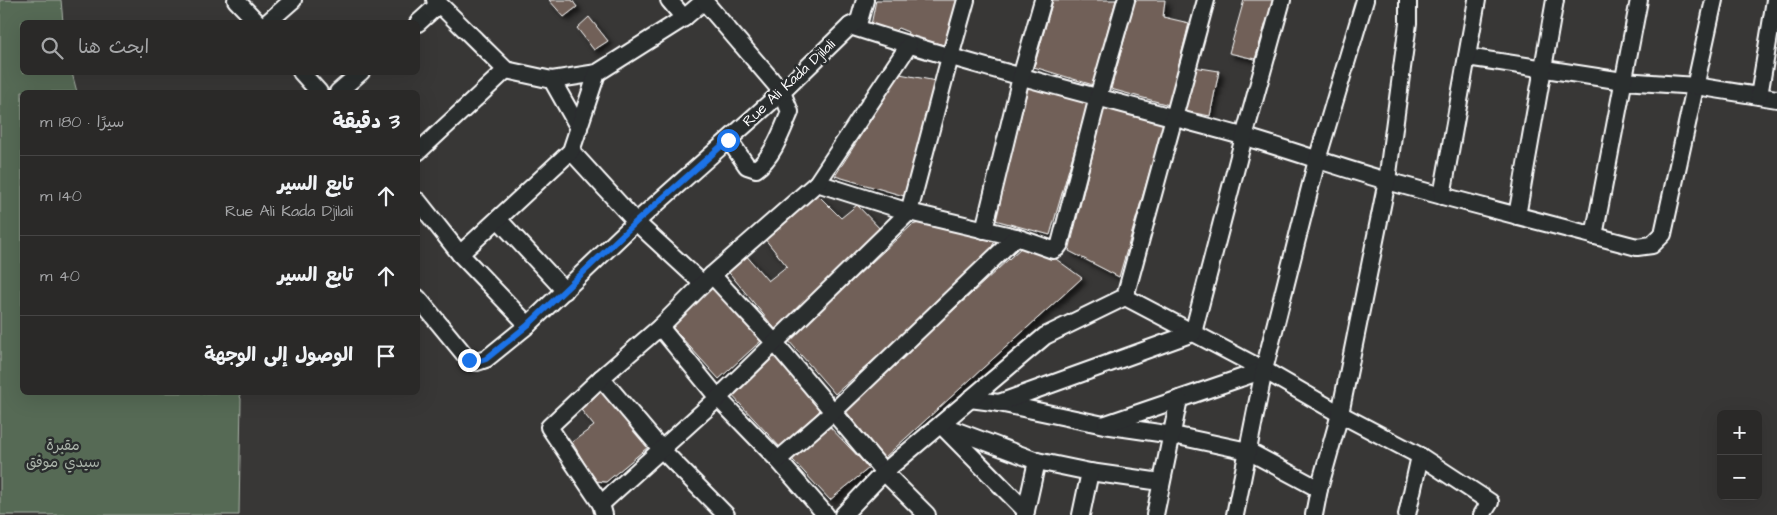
<!DOCTYPE html>
<html lang="ar">
<meta charset="utf-8">
<style>
body{margin:0;font-family:"Architects Daughter","Playpen Sans Arabic",sans-serif;background:#323130;color:#f1f3f6;direction:rtl}
.controls{position:absolute;right:15px;bottom:15px;display:grid;overflow:hidden;border-radius:8px;box-shadow:0 5px 20px #0002}
.controls button{width:45px;height:45px;display:grid;place-items:center;padding:0;border:0;border-bottom:1px solid #464545;background:#2a2928;color:#f1f3f6;font:25px sans-serif}
.stop{position:absolute;width:15px;height:15px;margin:-11px;border:4px solid #1a73e8;border-radius:50%;background:#fff}
.stop.end{background:#1a73e8;border-color:#fff;box-shadow:0 1px 5px #0008}
.list{margin:0;padding:0;list-style:none}
h2{display:flex;justify-content:space-between;align-items:center;height:65px;margin:0;padding:0 20px;font-size:21px}
h2 small{font-size:16px;font-weight:400;color:#a5a6a8}
.list li{display:grid;grid-template-columns:32px 1fr auto;gap:15px;align-items:center;box-sizing:border-box;height:80px;padding:0 20px;border-top:1px solid #464545}
.list b{display:block;font-size:19px;white-space:nowrap}
.list p{margin:0;font-size:16px;white-space:nowrap;color:#a5a6a8}
.list em{font-size:16px;font-style:normal;color:#a5a6a8}
.icon{flex:none;width:28px;height:28px;fill:none;stroke:currentColor;stroke-width:2;stroke-linecap:round;stroke-linejoin:round}
.map{position:relative;flex:none;width:1777px;height:515px;overflow:hidden;direction:ltr}
.search{position:absolute;background:#2a2928;box-shadow:0 5px 20px #0002;left:20px;top:20px;width:400px;height:55px;display:flex;align-items:center;gap:12px;box-sizing:border-box;padding:0 18px;border-radius:8px;color:#a5a6a8;font-size:19px}
.panel{position:absolute;background:#2a2928;box-shadow:0 5px 20px #0002;left:20px;top:90px;width:400px;height:305px;border-radius:8px;direction:rtl}
.map>svg:first-child{display:block}
.green{fill:#576a54;stroke:#abb4aa}
.building{fill:#716158;stroke:#fff;filter:url(#shadow)}
.lines{fill:none;stroke-linecap:round;stroke-linejoin:round}
.minor-casing{stroke:#fff;stroke-width:20}
.minor{stroke:#2a2d2e;stroke-width:16}
.route{stroke:#1a73e8;stroke-width:6}
.labels{text-anchor:middle;dominant-baseline:central;stroke-width:5;stroke-linejoin:round;paint-order:stroke}
.street-label{font-size:15px;fill:#fff;stroke:#2a2d2e}
.park-label{font-size:15px;fill:#abb4aa;stroke:#2a2d2e}
</style>
<div class="map">
<svg width="1777" height="515" viewBox="0 0 1777 515">
<defs>
<filter id="shadow"><feDropShadow dx="4.5" dy="4.5" stdDeviation="2.5" flood-color="#0009"/></filter>
</defs>
<rect width="100%" height="100%" fill="#383736"/>
<filter id="ink" filterUnits="userSpaceOnUse"><feTurbulence type="fractalNoise" baseFrequency=".02" numOctaves="2"/><feDisplacementMap in="SourceGraphic" scale="10" xChannelSelector="R" yChannelSelector="G"/><feConvolveMatrix kernelMatrix="1 2 1 2 8 2 1 2 1" color-interpolation-filters="sRGB"/></filter>
<g filter="url(#ink)">
<polygon class="green" points="0,0 61,0 63,22 22,22 22,72 72,73 77,92 22,92 22,392 239,393 241,399 239,515 0,515"/>
<g class="building">
<polygon points="549,0 572,0 577,7 564,17"/>
<polygon points="876,0 957,0 944,45 907,36 908,32 898,28 894,32 871,25"/>
<polygon points="1053,0 1116,0 1093,85 1034,67"/>
<polygon points="1135,0 1165,0 1163,17 1189,23 1169,105 1111,89"/>
<polygon points="1244,0 1273,0 1255,59 1229,53"/>
<polygon points="589,17 608,41 594,50 577,28"/>
<polygon points="1194,67 1219,71 1210,116 1184,111"/>
<polygon points="900,74 936,81 904,196 835,176"/>
<polygon points="1029,84 1089,99 1050,235 995,220"/>
<polygon points="1105,104 1164,123 1119,277 1069,251"/>
<polygon points="816,193 841,218 857,205 882,231 776,330 726,269 745,254 768,281 787,266 764,238"/>
<polygon points="923,222 995,241 982,265 835,394 788,340 912,225"/>
<polygon points="1023,246 1056,259 1082,278 884,458 845,410"/>
<polygon points="713,287 762,340 719,379 672,327"/>
<polygon points="772,350 824,407 780,447 728,391"/>
<polygon points="599,389 648,447 606,482 595,481 572,442 594,426 578,406"/>
<polygon points="828,425 869,468 830,500 792,459"/>
</g>
<g class="lines">
<defs>
<g id="minor">
<polyline points="236,0 257,22"/>
<polyline points="435,0 506,70 552,80 597,73 684,18 705,0"/>
<polyline points="669,0 684,18"/>
<path d="M704,1L782,92L790,112C782,131 773,157 756,169L747,166L729,140"/>
<polyline points="268,22 293,0"/>
<polyline points="418,23 439,4"/>
<path d="M850,26C979,68 1111,100 1242,136C1290,150 1338,167 1387,181C1470,204 1554,225 1637,247L1652,245L1663,234L1714,0"/>
<polyline points="1467,57 1623,81 1696,86 1777,99"/>
<polyline points="301,72 319,92"/>
<polyline points="552,80 579,128"/>
<polyline points="338,92 361,72"/>
<polyline points="1759,96 1775,0"/>
<polyline points="571,151 636,222 703,284"/>
<polyline points="418,152 506,70"/>
<polyline points="817,183 909,212 1016,237 1053,250 1057,248 1060,244 1098,97 1126,0"/>
<polyline points="1442,196 1477,0"/>
<polyline points="418,201 460,254 528,325"/>
<polyline points="1517,216 1555,0"/>
<polyline points="498,219 565,291"/>
<polyline points="984,230 1021,77 1043,0"/>
<polyline points="1594,236 1639,0"/>
<polyline points="460,254 571,151 597,73"/>
<polyline points="712,275 775,343 884,472 927,515"/>
<polyline points="1125,297 1264,370 1340,414 1420,456 1490,502 1482,515"/>
<polyline points="418,298 469,360 477,362 486,359 528,325 636,222 782,92 850,26 859,21 865,0"/>
<polyline points="660,327 718,398 778,460 826,515"/>
<polyline points="601,378 662,450 726,515"/>
<polyline points="970,399 999,403 1104,425 1173,435 1248,451 1319,489"/>
<polyline points="999,403 1193,333 1244,137 1282,0"/>
<polyline points="1106,424 1264,370"/>
<polyline points="778,460 833,412 1016,237"/>
<polyline points="601,504 718,398 909,212 950,57 966,0"/>
<polyline points="1026,511 941,425 1037,461 1090,472 1161,482"/>
<polyline points="604,515 601,504 549,427 601,378 660,327 712,275 817,183 909,45"/>
<polyline points="843,515 884,472 1045,336 1125,297 1206,0"/>
<polyline points="1025,515 1037,461"/>
<polyline points="1081,515 1090,472"/>
<polyline points="1155,515 1179,399"/>
<polyline points="1235,515 1264,370 1317,160 1365,0"/>
<polyline points="1314,515 1319,489 1340,414 1387,181 1408,23 1408,0"/>
<polyline points="1407,515 1420,456"/>
</g>
</defs>
<use href="#minor" class="minor-casing"/>
<use href="#minor" class="minor"/>
</g>
</g>
<g class="lines" filter="url(#ink)">
<polyline class="route" points="469,360 477,362 486,359 528,325 636,222 728,140"/>
</g>
<g class="labels">
<g class="street-label">
<text transform="translate(789 83) rotate(-43)">Rue Ali Kada Djilali</text>
</g>
<g class="park-label">
<text x="63" y="445">مقبرة<tspan x="63" dy="17">سيدي موفق</tspan></text>
</g>
</g>
</svg>
<div class="controls">
<button>+</button>
<button>−</button>
</div>
<div class="stop" style="left:728px;top:140px"></div>
<div class="stop end" style="left:469px;top:360px"></div>
<div class="search"><svg class="icon" aria-label="search" viewBox="0 0 24 24"><circle cx="10" cy="10" r="6"/><path d="M15 15l6 6"/></svg>ابحث هنا</div>
<section class="panel">
<h2>3 دقيقة<small>سيرًا · 180 m</small></h2>
<ul class="list">
<li><svg class="icon" aria-label="ahead" viewBox="0 0 24 24"><path d="M12 20V5M6 11l6-6 6 6"/></svg><div><b>تابع السير</b><p>Rue Ali Kada Djilali</p></div><em>140 m</em></li>
<li><svg class="icon" aria-label="ahead" viewBox="0 0 24 24"><path d="M12 20V5M6 11l6-6 6 6"/></svg><div><b>تابع السير</b></div><em>40 m</em></li>
<li><svg class="icon" aria-label="arrive" viewBox="0 0 24 24"><path d="M6 21V4h12l-3 4 3 4H6"/></svg><div><b>الوصول إلى الوجهة</b></div></li>
</ul>
</section>
</div>
